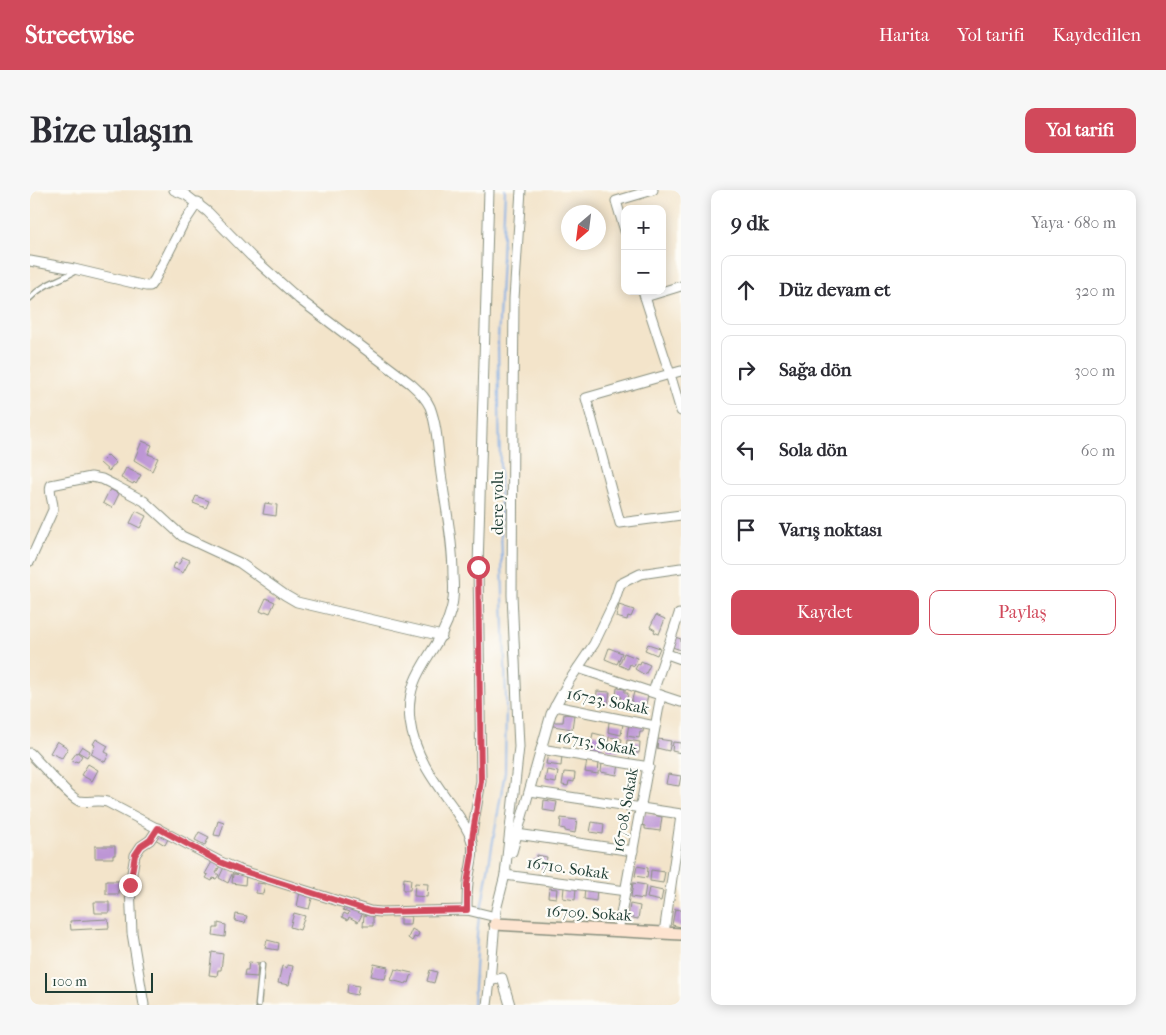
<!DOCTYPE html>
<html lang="tr">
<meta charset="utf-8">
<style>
body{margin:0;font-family:"IM FELL French Canon",serif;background:#f7f7f7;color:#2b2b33}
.controls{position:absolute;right:15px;top:15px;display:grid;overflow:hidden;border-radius:10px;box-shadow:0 2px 12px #0003}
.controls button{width:45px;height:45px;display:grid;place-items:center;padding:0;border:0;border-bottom:1px solid #e1e1e2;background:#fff;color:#2b2b33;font:25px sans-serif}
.compass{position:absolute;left:531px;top:15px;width:45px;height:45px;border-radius:50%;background:#fff;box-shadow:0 2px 12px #0003;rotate:208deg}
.scale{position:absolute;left:15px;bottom:12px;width:108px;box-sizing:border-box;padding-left:5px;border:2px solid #1f3d34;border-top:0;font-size:14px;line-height:18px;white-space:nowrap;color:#1f3d34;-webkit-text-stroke:4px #fdfcf7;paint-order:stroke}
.stop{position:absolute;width:15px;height:15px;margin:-11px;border:4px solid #d1495b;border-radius:50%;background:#fff}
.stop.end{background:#d1495b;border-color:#fff;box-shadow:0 1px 5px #0008}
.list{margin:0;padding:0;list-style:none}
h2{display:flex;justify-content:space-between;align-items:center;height:65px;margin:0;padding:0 20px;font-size:21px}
h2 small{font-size:16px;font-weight:400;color:#7c7c81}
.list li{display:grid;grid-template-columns:32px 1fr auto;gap:15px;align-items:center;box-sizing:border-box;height:70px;margin:0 10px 10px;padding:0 10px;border:1px solid #e1e1e2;border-radius:10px}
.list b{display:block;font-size:19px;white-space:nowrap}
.list em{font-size:16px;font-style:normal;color:#7c7c81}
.actions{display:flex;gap:10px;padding:15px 20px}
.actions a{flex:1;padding:11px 0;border:1px solid #d1495b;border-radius:10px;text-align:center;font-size:18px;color:#d1495b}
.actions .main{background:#d1495b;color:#fff}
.icon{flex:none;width:28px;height:28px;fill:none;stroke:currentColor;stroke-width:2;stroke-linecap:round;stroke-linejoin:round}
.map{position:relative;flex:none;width:651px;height:815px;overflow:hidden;border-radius:10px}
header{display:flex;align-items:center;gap:30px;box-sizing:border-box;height:70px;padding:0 25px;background:#d1495b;color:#fff}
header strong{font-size:24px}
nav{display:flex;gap:28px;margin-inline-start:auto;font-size:18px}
.intro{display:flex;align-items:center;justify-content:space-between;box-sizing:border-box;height:120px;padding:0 30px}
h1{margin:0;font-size:35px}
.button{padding:12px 22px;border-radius:10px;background:#d1495b;color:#fff;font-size:18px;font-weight:700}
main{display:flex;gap:30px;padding:0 30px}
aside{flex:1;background:#fff;border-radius:10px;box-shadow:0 2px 12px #0003}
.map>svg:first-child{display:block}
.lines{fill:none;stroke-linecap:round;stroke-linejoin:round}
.stream{stroke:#79a8e3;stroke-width:2}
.building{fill:#bd96d5}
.lane-casing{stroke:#89907f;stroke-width:7}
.street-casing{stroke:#89907f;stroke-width:11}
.secondary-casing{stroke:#89907f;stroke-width:14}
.lane{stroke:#fff;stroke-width:4.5}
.street{stroke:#fff;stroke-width:9}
.secondary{stroke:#fde4d0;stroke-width:11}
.route{stroke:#d1495b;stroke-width:6}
.labels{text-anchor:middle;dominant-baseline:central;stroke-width:4.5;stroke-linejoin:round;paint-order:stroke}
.street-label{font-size:16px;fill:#1f3d34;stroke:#fdfcf7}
</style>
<header>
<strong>Streetwise</strong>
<nav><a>Harita</a><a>Yol tarifi</a><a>Kaydedilen</a></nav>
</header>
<div class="intro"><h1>Bize ulaşın</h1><a class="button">Yol tarifi</a></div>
<main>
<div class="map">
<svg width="651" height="815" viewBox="0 0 651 815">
<rect width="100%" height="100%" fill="#fdfcf7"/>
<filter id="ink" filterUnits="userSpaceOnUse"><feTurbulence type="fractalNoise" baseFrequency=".02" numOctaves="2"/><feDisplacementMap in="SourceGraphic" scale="10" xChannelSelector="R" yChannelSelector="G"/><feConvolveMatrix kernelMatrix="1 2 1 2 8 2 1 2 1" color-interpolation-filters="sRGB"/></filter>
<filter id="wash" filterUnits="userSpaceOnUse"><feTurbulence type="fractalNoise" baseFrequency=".0096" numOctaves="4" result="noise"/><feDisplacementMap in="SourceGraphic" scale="20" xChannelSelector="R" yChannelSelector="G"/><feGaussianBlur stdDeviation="1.12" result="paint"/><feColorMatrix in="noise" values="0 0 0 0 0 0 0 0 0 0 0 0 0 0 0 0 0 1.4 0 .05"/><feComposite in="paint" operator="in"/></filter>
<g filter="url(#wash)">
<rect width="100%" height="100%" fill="#f3e4ca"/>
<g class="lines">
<g class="stream">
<polyline points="451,720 475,582 476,509 471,337 468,152 475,0"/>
<polyline points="443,815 447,745 449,727"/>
</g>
</g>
<g id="blocks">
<g class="building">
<polygon points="112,251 122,255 118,264 128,268 122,281 104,270"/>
<polygon points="78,265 86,273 79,281 70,273"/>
<polygon points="96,278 111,285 106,294 104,292 103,294 91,288"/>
<polygon points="80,299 89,304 82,318 73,313"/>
<polygon points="166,306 179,311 176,318 163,313"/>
<polygon points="235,313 247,315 246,326 233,324"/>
<polygon points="106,321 116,326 110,338 100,333"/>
<polygon points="153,367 160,370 153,383 143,378 145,373 149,374"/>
<polygon points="236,408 245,412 240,423 235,421 234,423 230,421"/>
<polygon points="589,415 604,420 601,427 598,426 597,430 586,427"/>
<polygon points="626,425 635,429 629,444 624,442 625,440 620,437"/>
<polygon points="645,447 651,449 651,460 642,457"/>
<polygon points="618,454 630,458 627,465 615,460"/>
<polygon points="579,458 592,463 587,474 575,469"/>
<polygon points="594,463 607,468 604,476 600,474 598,479 589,475"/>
<polygon points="611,471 620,475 615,485 605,479 608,474 610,475"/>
<polygon points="587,498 595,499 595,503 598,503 596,517 584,515 585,510 590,511 591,507 586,506"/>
<polygon points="567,501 580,502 578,514 566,512"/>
<polygon points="604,502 618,506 615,517 601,513"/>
<polygon points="534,524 544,525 542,539 523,536 523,532 533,532"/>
<polygon points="579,532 593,534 591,545 578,542"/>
<polygon points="599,533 614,535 613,542 610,542 609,548 597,546"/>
<polygon points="563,543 575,546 572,560 560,558"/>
<polygon points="579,547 592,549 589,562 577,560"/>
<polygon points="66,549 78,556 75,562 79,564 75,572 61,564 65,555 63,554"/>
<polygon points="628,549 641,551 639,561 627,558"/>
<polygon points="597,550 610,552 609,563 595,563"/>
<polygon points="27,551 38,558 32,568 20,563"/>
<polygon points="643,552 651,553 651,563 642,561"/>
<polygon points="52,556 60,561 57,567 48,562"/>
<polygon points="47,562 52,566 48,572 45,571 44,572 41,570"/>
<polygon points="518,564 532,566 531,576 516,574"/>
<polygon points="557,570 569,572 568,584 555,582"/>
<polygon points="572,573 589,575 587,585 571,582"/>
<polygon points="58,574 68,580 62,591 51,585"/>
<polygon points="517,580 528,582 526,593 515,591"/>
<polygon points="534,582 545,583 544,592 539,591 538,596 532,595"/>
<polygon points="638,584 651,586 649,596 636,594"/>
<polygon points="514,610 527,612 525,622 513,620"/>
<polygon points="614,623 632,627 630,641 615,639 615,636 612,635"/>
<polygon points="531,628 547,630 545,643 535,641 535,639 530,638"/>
<polygon points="188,631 194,633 190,646 184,645"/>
<polygon points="562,632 574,634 573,644 560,642"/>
<polygon points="128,642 139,647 135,655 125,649"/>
<polygon points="169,642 179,647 175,655 165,650"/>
<polygon points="65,656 85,656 85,665 83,665 83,668 65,668"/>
<polygon points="507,665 517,667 515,679 502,676 503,669 506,669"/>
<polygon points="183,670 191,674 186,683 189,685 186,689 183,688 182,691 176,688 178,685 175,684"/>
<polygon points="607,676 618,678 617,688 605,686"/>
<polygon points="194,677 203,682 198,693 189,688"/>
<polygon points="621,680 635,682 633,693 620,691"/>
<polygon points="203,684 216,685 215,695 202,693"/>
<polygon points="374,688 381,689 380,700 373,700"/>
<rect x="76" y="691" width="13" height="13"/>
<polygon points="227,693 235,694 233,704 226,703"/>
<polygon points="385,693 398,694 397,707 384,706"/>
<polygon points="603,693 616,695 614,709 601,707"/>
<polygon points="534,697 546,698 545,710 533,708"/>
<polygon points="519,698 527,699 526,708 518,707"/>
<polygon points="555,698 567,699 566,711 554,709"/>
<polygon points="619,698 633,701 631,711 617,708"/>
<polygon points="270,702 283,705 279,719 267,716"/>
<polygon points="64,712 79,712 79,723 65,723"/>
<polygon points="600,714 610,716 608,729 598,727"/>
<polygon points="316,715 333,723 328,732 319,727 318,730 312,727 314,723 318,725 319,722 313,720"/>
<polygon points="645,719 651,720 651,737 642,735"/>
<polygon points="264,723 275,726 270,740 260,737"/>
<polygon points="206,724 217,726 215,733 205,731"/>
<polygon points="334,725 343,726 343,736 333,736"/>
<polygon points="370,725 381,726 380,735 370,735"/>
<polygon points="78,729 79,738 41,740 40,731"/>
<polygon points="188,733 196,735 195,747 183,745 184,738 188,738"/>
<polygon points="382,739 389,743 387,748 384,747 382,751 378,748"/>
<polygon points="237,750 249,753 248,760 235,758"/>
<polygon points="182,762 193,764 191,780 188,780 187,786 179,785"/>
<polygon points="219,772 228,773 227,787 214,786 215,780 218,780"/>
<polygon points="344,774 358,777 355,789 341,786"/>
<polygon points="257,775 263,776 259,795 248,793 252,776 257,778"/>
<polygon points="365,779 382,783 379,793 377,792 376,794 361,790"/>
<polygon points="400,780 407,782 404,793 397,791"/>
<polygon points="318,794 329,796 327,805 317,803"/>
</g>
</g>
</g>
<g filter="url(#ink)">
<use href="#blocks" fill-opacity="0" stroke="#89907f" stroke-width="1"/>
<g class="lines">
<defs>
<g id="lane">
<path d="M0,108C15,92 30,91 47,80"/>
<polyline points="228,815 232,775"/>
</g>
<g id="street">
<path d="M144,0L156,5L178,22L221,66L269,109L381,194C389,201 396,208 400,217C408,238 408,263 411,284C416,318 423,352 423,386C424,398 424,409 421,420C410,464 374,480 380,531C384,564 403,590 422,616C428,625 437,637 441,648C446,661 439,680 438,693C437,702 437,711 437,720"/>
<polyline points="491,0 484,109 483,223 482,405 489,557 475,685 596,701"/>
<polyline points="595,41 586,11 623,0"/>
<polyline points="0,71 44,79 116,96 120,96 125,89 152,36 168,12"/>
<polyline points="613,101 640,184 556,208 590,333 651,325"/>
<polyline points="615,107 651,96"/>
<polyline points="651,181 640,184 651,221"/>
<path d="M0,371L23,320C24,311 18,303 21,295L61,287L72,289L84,295L114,311L152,346L210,373L255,405L267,412L412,446"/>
<polyline points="637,464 651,469"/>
<polyline points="548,478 651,512"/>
<polyline points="623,502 649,424"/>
<polyline points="525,516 625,536"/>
<polyline points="511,559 619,577"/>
<path d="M0,563C9,572 40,608 49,611C59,613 68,609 77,612L191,672L210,680L340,721L351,722L437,720L466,727"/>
<polyline points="500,601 651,624"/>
<polyline points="487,644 603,661"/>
<polyline points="441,649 451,591 448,377 459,0"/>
<polyline points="482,662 521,524 539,491 564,454 584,412 590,394 610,384 651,378"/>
<polyline points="588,741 631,505"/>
<polyline points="634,743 651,626"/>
<polyline points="460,791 472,788 480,815"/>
<polyline points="114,815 102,743 100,695 105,665 111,656 120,650 128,638"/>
<polyline points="457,815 460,791 466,720 476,681"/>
</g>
<polyline id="secondary" points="465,734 651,744"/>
</defs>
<use href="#lane" class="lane-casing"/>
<use href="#street" class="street-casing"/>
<use href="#secondary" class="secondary-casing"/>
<use href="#lane" class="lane"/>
<use href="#street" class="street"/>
<use href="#secondary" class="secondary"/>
</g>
</g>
<g class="lines" filter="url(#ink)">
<polyline class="route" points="100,695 105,665 111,656 120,650 128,638 190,672 210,680 340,721 350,722 437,720 437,694 442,665 442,649 451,591 448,377"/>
</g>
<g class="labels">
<g class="street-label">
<text transform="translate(467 313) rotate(-90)">dere yolu</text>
<text transform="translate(578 511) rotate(11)">16723. Sokak</text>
<text transform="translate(567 553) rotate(10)">16713. Sokak</text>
<text transform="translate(595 620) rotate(-80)">16708. Sokak</text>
<text transform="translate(538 678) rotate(8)">16710. Sokak</text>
<text transform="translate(559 723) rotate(3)">16709. Sokak</text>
</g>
</g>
</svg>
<div class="controls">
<button>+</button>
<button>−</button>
</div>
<svg class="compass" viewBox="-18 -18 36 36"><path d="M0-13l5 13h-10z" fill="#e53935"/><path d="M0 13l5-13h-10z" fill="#7c7c81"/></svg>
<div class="scale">100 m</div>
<div class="stop" style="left:448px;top:377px"></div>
<div class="stop end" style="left:100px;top:695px"></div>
</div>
<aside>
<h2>9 dk<small>Yaya · 680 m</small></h2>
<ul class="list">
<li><svg class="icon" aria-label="ahead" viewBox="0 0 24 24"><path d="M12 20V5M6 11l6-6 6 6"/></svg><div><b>Düz devam et</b></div><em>320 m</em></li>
<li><svg class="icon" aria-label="right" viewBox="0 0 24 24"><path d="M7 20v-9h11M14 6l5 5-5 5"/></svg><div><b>Sağa dön</b></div><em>300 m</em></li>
<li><svg class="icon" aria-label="left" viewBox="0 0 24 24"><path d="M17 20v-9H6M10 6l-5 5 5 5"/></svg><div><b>Sola dön</b></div><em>60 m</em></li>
<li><svg class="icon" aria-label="arrive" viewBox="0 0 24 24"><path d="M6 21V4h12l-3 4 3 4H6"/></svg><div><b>Varış noktası</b></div></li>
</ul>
<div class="actions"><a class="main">Kaydet</a><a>Paylaş</a></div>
</aside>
</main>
